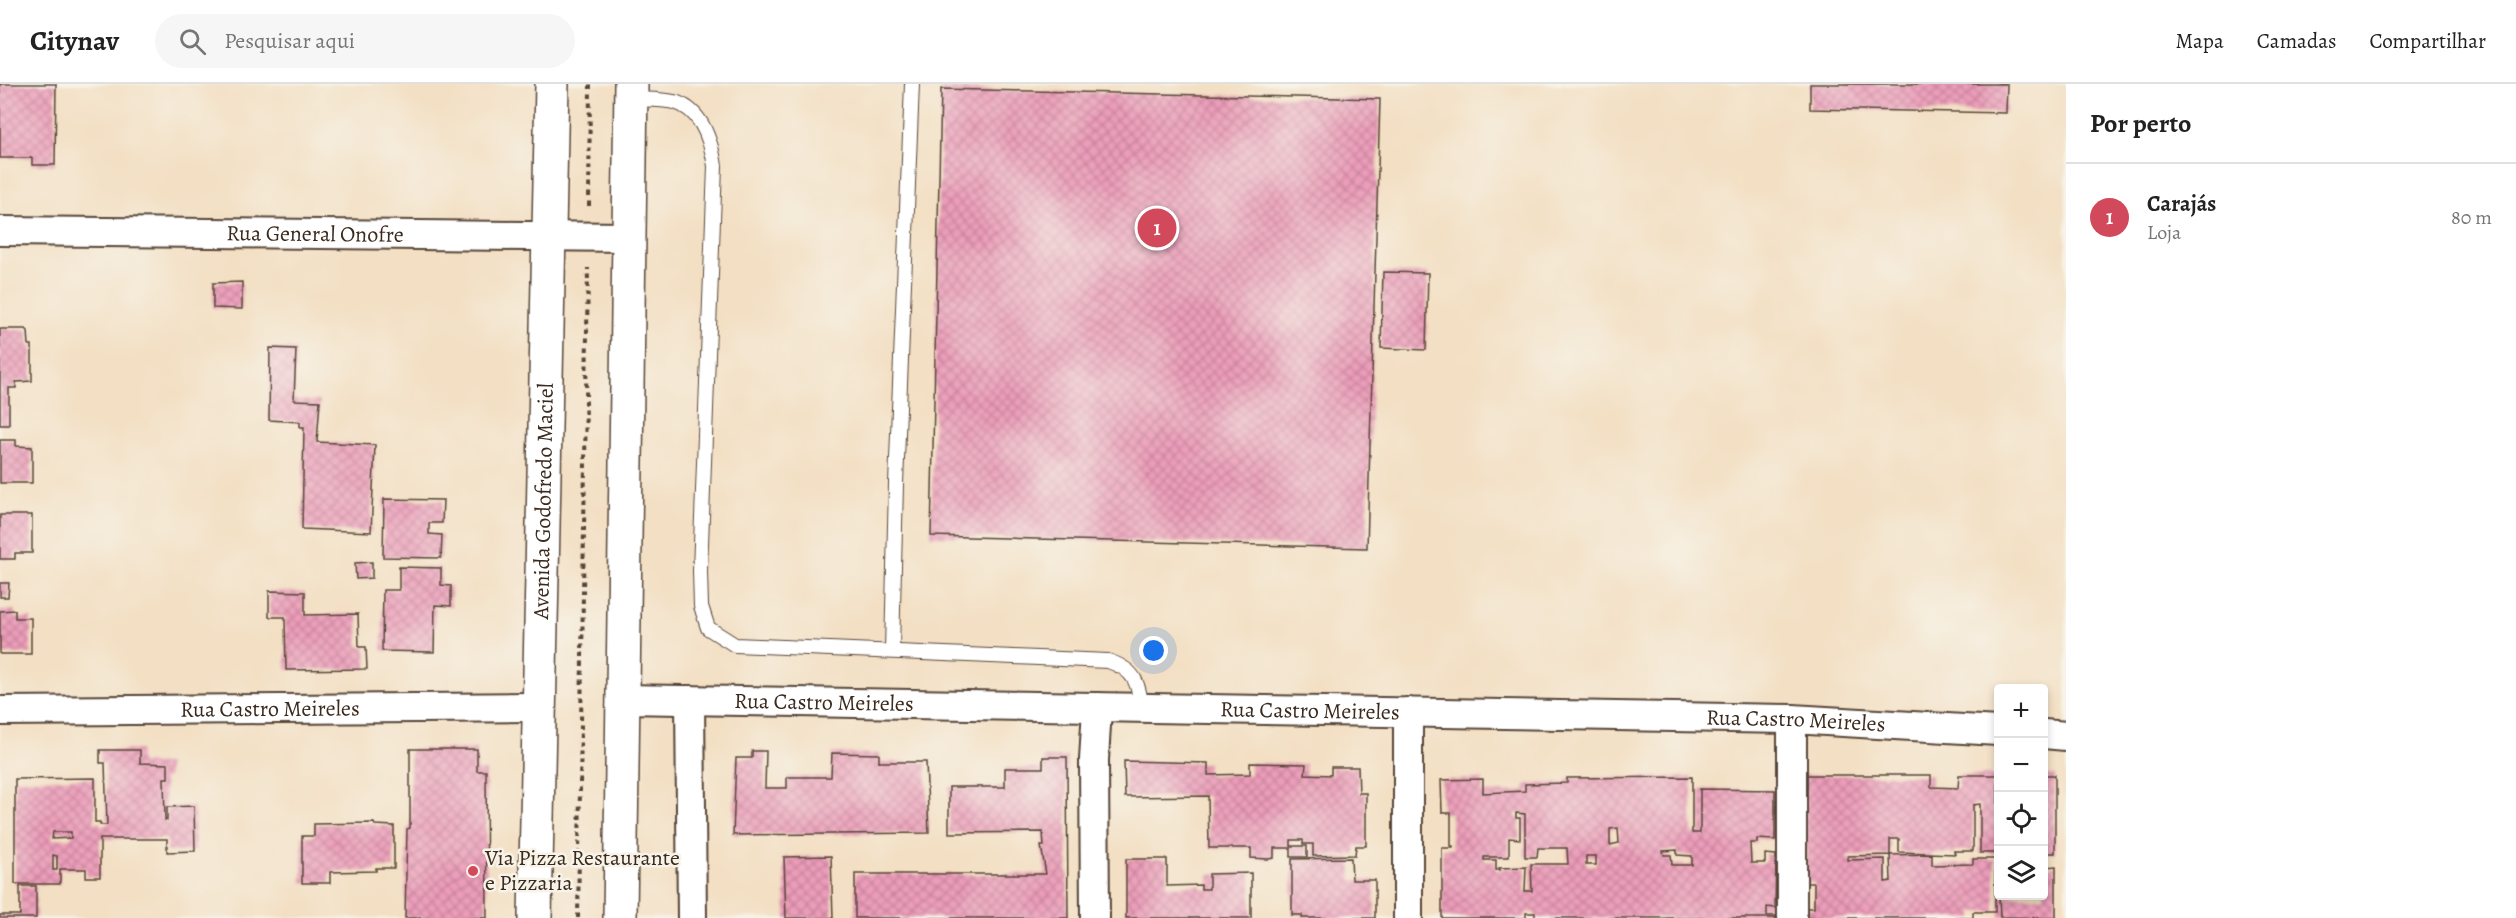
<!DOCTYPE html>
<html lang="pt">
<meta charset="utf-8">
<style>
body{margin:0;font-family:Alegreya,serif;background:#f6f6f6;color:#222}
.controls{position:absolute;right:18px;bottom:18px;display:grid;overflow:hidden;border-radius:6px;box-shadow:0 3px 9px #0003}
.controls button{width:54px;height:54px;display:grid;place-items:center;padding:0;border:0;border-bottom:2px solid #e0e0e0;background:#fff;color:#222;font:30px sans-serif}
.you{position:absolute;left:1154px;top:567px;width:21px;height:21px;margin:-15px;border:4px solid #fff;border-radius:50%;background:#1a73e8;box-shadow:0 0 0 9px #1a73e833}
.badge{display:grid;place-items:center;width:39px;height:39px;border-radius:50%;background:#d1495b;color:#fff;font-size:20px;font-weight:700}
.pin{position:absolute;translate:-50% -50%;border:3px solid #fff;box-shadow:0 2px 6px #0006}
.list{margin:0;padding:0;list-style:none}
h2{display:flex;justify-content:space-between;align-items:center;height:78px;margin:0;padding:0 24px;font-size:26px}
h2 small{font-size:20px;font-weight:400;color:#767676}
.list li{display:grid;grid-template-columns:39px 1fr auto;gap:18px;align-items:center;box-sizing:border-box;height:108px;padding:0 24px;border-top:2px solid #e0e0e0}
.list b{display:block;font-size:22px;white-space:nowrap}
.list p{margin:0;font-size:20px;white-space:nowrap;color:#767676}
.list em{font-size:20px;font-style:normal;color:#767676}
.icon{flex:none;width:33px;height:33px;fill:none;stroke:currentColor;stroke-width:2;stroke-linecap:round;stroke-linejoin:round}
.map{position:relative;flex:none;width:2066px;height:834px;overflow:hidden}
header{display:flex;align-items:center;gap:36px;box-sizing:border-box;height:84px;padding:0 30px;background:#fff;border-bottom:2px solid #e0e0e0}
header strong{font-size:28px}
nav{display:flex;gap:33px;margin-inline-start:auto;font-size:21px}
.search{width:420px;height:54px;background:#f6f6f6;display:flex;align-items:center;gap:15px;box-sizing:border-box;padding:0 21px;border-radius:33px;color:#767676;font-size:22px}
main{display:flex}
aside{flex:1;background:#fff}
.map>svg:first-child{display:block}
.building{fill:url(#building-cross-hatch);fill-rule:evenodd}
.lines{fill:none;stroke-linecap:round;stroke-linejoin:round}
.service-casing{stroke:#574537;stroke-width:16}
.minor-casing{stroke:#574537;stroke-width:32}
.primary-casing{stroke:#574537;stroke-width:36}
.path{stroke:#574537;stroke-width:4;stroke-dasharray:4.5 4.5;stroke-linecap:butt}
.service{stroke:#fff;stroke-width:14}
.minor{stroke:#fff;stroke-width:28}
.primary{stroke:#fff;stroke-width:33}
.poi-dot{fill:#d1495b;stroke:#f7f3e8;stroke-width:2}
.labels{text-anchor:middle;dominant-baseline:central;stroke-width:5;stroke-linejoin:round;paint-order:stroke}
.street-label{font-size:22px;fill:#3b2a1e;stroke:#f7f3e8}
.poi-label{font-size:22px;fill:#3b2a1e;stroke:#f7f3e8;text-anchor:start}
</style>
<header>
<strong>Citynav</strong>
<div class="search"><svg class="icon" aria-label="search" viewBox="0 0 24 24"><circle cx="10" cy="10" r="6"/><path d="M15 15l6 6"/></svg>Pesquisar aqui</div>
<nav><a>Mapa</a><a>Camadas</a><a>Compartilhar</a></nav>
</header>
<main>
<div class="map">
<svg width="2066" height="834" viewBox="0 0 2066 834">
<defs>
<pattern id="building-cross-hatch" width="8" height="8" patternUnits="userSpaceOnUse" patternTransform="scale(1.5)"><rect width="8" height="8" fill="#ed9dba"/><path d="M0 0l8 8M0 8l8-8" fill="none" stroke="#c18097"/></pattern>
</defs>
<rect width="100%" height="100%" fill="#f7f3e8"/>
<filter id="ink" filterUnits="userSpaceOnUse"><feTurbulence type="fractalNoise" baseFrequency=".0167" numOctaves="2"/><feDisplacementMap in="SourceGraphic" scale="12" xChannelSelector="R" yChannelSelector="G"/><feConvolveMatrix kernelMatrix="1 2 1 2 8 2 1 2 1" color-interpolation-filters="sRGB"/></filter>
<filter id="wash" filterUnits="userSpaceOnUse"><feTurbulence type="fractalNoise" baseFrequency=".008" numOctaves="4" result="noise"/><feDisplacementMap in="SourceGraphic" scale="24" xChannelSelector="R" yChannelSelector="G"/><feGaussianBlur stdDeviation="1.35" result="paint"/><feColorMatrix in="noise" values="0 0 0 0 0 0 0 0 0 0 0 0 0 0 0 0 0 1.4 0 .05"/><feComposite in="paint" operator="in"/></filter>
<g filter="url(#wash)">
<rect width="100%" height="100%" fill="#f3dfc3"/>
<g id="blocks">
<g class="building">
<polygon points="0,0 56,0 55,81 32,81 32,74 0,74"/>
<polygon points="1810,0 2007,0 2006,29 1810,25"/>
<polygon points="941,5 1380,15 1367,464 931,452"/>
<polygon points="1383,188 1428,189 1426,266 1381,264"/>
<polygon points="242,198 242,225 213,224 213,199"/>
<polygon points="0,245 26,245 28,247 29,261 32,261 32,297 16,298 16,304 9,304 9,341 0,341"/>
<polygon points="270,264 296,265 294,316 320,317 317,358 375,361 371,448 302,445 304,343 300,343 300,338 269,336"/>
<polygon points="0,356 16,356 16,362 32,363 32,399 0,399"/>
<polygon points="384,415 443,416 442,439 429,439 429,450 442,451 441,474 383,473"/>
<polygon points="0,431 32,431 32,469 15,469 15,475 0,475"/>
<polygon points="372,478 372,494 356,495 355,479"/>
<polygon points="399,483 441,484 441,501 451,502 451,522 435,521 434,568 382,567 383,506 399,506"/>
<polygon points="0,499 9,499 8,513 0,513"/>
<polygon points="269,507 305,508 305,531 358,530 359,563 366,563 367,585 286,586 285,533 269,533"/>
<polygon points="15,526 15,534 31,534 31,570 0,570 0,527"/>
<polygon points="410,665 477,665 477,687 486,687 487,834 405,834 407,745 410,744"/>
<path d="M100,666H140V679L168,680V694H164L165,736H167V723L194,722L195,767L167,768V755H100V793H86V785H60V800H15V695L95,694V738H100V741H107L105,679H100ZM53,748H71V754L52,755ZM53,771L57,772V786H53Z"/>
<polygon points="752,667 766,667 765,704 787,704 787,693 831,693 832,669 879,670 879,678 926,678 929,749 733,751 736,674 752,674"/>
<polygon points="1043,673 1067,673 1068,834 855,834 855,790 1046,790 1041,762 1044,762 1043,748 949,749 949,703 1005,703 1005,684 1043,684"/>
<polygon points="1124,677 1208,679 1208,691 1250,690 1250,679 1306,680 1305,690 1331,691 1331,683 1358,683 1359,709 1366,709 1366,762 1356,762 1355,771 1313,772 1313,760 1303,760 1303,756 1291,756 1291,762 1307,762 1307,773 1291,773 1291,764 1274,764 1274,774 1268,775 1251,774 1251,764 1209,764 1208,712 1125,713"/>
<polygon points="1804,691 1931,691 1931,703 1958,704 1959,691 1998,691 1998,769 1980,769 1980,720 1973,721 1973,767 1954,767 1955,770 1899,768 1899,755 1890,755 1890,771 1848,772 1848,776 1885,775 1885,798 1891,797 1890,771 1932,770 1932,781 1973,780 1973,775 1995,775 1995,828 1973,828 1973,834 1807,834 1806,824 1814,824 1814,799 1806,799"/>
<polygon points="2044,691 2055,691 2055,769 2046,769 2046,783 2056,782 2056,834 2000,833 1999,812 2044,812"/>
<path d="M1692,693V749H1700V705L1775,706V756L1757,755V759H1750L1751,779H1765V770L1776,771L1775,824L1767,823V832H1776V834H1535V829H1526V834H1442V764H1453V762H1451V729H1442L1441,696L1483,695V709L1525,707V700L1567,699V694ZM1516,729L1525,730V773H1537L1538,764H1567L1568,780H1531L1532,807H1525L1526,783L1499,784L1500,786H1496V776H1484V773H1509V754L1520,755V734H1516ZM1618,744L1619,759L1610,761V745ZM1677,766V771L1692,772V781H1672L1671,771H1664L1663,767ZM1586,772H1596V781H1586Z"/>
<polygon points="374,739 375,741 394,742 394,784 376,784 376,787 330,788 330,799 302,799 302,752 314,752 314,740"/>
<polygon points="831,772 833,834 786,834 784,773"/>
<polygon points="1351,774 1352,796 1375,796 1375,834 1302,834 1302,831 1292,831 1292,775"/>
<polygon points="1126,775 1167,775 1167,802 1201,801 1201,805 1209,805 1209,790 1251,789 1251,834 1126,834"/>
<polygon points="20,802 36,802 36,834 0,834 0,831 20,831"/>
</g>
</g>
</g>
<g filter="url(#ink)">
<use href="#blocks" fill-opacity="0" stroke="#574537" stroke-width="1.5"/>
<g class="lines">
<defs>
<g id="service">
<path d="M631,15C644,16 660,15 674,18C702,25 711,57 715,82L700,487L701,522L708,544L735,561L1108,577C1136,586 1138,599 1142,625"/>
<polyline points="892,567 896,400 912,0"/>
</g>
<g id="minor">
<path id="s1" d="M0,147L629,153"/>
<path id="s2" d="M622,615L1792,635L1998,647"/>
<polyline points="690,616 692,834"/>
<path id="s3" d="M0,627L540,623"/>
<polyline points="1792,635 1792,834"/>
<polyline points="2044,650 2066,652"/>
<polyline points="1095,834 1094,676 1097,623"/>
<polyline points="1408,834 1408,628"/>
</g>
<g id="primary">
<path id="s4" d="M535,834L552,0"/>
<polyline points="620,834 631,0"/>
</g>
</defs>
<use href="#service" class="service-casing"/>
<use href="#minor" class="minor-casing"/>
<use href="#primary" class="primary-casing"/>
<g class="path">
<polyline points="589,122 590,0"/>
<polyline points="578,834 588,184"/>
</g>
<use href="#service" class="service"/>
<use href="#minor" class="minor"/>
<use href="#primary" class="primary"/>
</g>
</g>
<circle class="poi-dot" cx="473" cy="787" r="6"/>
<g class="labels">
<g class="street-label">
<text stroke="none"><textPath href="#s1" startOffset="315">Rua General Onofre</textPath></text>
<text stroke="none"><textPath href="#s4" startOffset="417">Avenida Godofredo Maciel</textPath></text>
<text stroke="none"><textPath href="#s2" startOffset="202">Rua Castro Meireles</textPath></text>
<text stroke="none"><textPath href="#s3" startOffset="270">Rua Castro Meireles</textPath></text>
<text stroke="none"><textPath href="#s2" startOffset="688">Rua Castro Meireles</textPath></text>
<text stroke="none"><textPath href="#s2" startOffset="1174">Rua Castro Meireles</textPath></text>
</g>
<g class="poi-label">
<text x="485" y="774">Via Pizza Restaurante<tspan x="485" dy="25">e Pizzaria</tspan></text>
</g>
</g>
</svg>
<div class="controls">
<button>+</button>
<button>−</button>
<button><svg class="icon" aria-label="locate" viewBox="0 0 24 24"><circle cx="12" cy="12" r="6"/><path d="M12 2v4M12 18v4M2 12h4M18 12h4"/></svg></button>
<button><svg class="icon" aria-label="layers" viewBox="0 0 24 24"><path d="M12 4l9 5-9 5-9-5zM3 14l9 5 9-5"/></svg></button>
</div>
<div class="you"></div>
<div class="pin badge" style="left:1157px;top:144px">1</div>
</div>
<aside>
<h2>Por perto<small></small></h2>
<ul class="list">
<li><span class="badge">1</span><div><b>Carajás</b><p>Loja</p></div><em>80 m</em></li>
</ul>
</aside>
</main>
